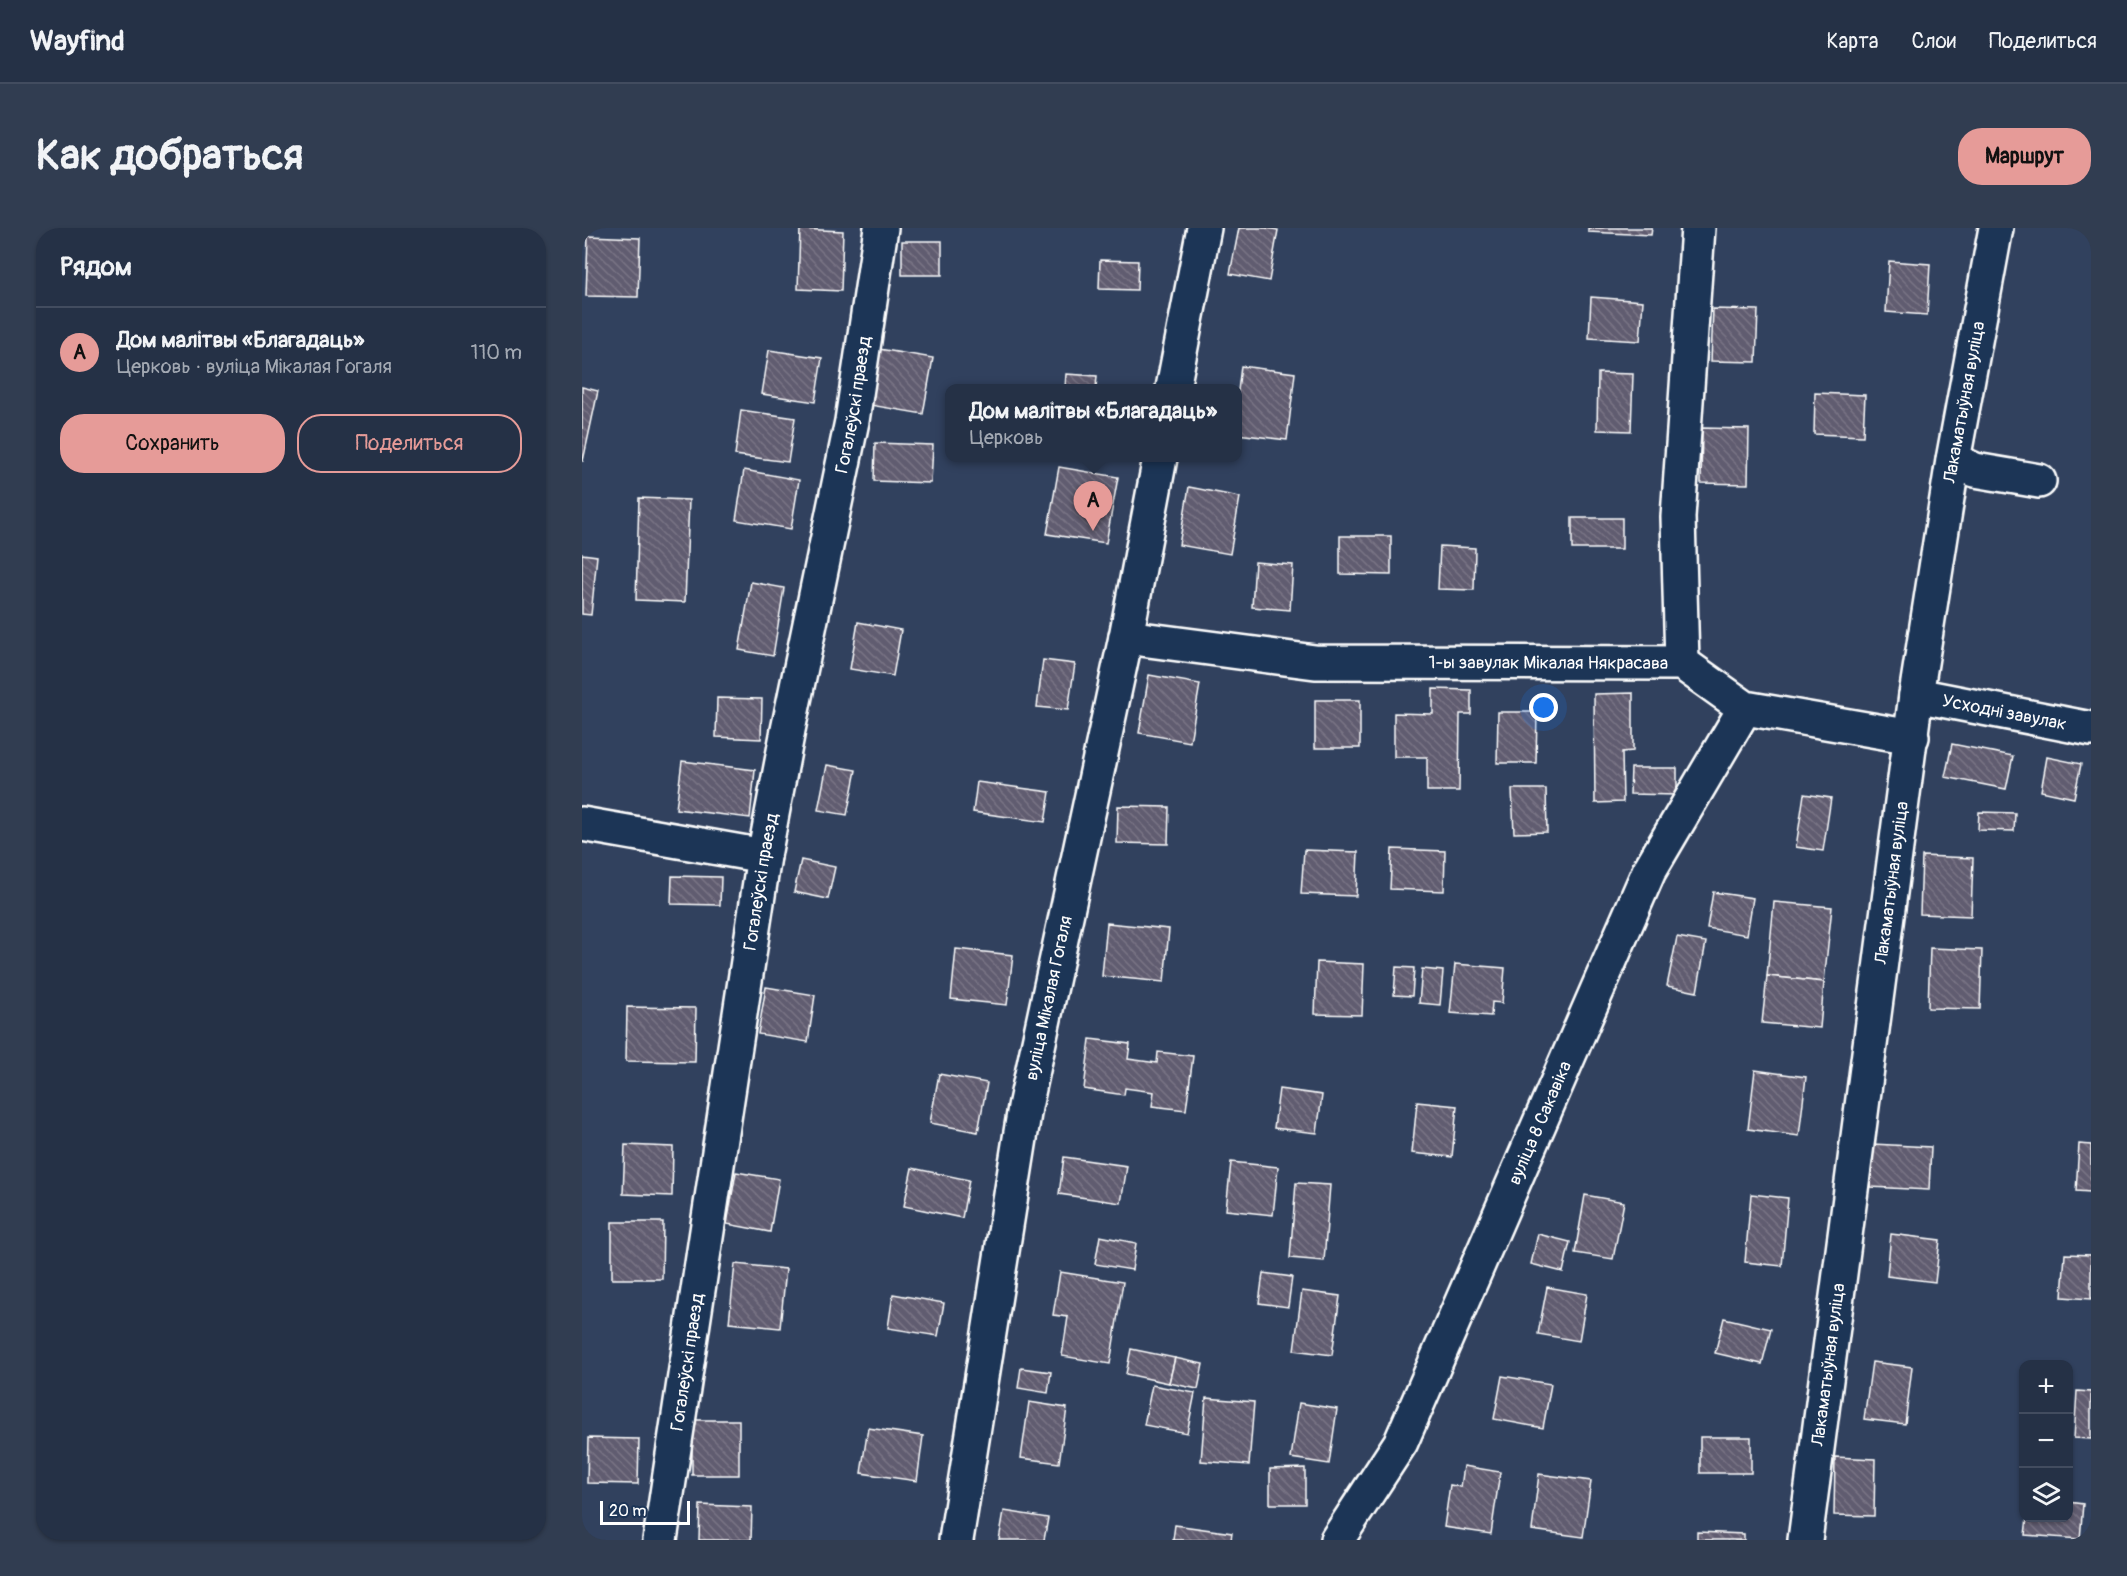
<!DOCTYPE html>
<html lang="ru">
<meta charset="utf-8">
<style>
body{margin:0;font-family:Pangolin,sans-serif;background:#313d51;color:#f1f3f6}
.controls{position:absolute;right:18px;bottom:18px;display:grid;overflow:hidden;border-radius:12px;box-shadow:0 2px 4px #0004}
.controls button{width:54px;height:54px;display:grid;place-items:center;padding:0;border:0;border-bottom:2px solid #424c5f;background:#253146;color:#f1f3f6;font:30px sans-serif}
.scale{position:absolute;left:18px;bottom:15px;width:90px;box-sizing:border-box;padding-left:6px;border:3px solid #fff;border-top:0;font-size:16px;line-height:21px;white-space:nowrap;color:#fff;-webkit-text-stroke:4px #1d3557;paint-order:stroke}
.you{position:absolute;left:962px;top:480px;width:21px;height:21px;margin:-15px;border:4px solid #fff;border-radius:50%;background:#1a73e8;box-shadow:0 0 0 9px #1a73e833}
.badge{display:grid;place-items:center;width:39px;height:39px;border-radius:50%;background:#e69b98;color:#111;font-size:20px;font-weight:700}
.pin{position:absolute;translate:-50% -50px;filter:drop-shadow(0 2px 3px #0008)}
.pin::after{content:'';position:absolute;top:32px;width:21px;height:18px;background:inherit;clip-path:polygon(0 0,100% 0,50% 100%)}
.popup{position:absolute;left:363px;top:156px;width:297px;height:78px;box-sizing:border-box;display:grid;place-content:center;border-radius:12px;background:#253146;filter:drop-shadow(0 2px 4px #0005);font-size:20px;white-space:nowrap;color:#a3a9b3}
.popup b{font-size:22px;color:#f1f3f6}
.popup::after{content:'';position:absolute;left:50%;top:100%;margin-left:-12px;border:12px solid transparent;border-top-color:#253146}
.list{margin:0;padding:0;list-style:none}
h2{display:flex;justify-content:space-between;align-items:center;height:78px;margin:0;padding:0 24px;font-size:26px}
h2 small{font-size:20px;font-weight:400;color:#a3a9b3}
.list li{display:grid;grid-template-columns:39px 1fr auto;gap:18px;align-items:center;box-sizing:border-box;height:90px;padding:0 24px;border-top:2px solid #424c5f}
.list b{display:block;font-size:22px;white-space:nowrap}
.list p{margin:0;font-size:20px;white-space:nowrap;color:#a3a9b3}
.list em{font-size:20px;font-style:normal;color:#a3a9b3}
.actions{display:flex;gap:12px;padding:18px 24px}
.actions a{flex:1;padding:14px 0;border:2px solid #e69b98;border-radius:24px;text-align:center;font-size:21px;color:#e69b98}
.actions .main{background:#e69b98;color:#111}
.icon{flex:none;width:33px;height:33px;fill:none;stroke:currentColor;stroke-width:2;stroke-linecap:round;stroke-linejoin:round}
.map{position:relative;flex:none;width:1509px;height:1312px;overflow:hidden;border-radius:24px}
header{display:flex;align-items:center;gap:36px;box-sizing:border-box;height:84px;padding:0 30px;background:#253146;border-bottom:2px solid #424c5f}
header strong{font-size:28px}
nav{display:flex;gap:33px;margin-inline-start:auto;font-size:21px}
.intro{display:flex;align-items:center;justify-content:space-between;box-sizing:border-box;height:144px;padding:0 36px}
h1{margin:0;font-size:42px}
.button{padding:15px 27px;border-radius:24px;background:#e69b98;color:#111;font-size:21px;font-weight:700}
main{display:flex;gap:36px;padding:0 36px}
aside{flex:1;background:#253146;border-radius:24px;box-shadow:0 2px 4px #0004}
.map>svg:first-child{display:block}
.building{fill:url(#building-back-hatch);stroke:#fff;stroke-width:1.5}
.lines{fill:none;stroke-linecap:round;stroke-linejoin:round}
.minor-casing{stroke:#fff;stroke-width:38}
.minor{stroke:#1d3557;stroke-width:33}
.labels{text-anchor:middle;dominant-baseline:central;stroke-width:6;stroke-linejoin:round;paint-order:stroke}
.street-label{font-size:18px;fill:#fff;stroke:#1d3557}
</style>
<header>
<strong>Wayfind</strong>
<nav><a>Карта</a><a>Слои</a><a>Поделиться</a></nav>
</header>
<div class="intro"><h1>Как добраться</h1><a class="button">Маршрут</a></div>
<main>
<aside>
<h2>Рядом<small></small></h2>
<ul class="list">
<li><span class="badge">A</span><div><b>Дом малітвы «Благадаць»</b><p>Церковь · вуліца Мікалая Гогаля</p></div><em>110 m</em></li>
</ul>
<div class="actions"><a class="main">Сохранить</a><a>Поделиться</a></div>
</aside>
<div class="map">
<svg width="1509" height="1312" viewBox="0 0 1509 1312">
<defs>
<pattern id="building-back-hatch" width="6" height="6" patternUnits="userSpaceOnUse" patternTransform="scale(1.5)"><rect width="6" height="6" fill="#615c70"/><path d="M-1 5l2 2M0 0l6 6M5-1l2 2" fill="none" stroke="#797485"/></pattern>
</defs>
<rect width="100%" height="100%" fill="#31415e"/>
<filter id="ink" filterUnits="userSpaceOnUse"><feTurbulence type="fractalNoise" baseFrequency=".0167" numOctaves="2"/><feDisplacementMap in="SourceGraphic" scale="12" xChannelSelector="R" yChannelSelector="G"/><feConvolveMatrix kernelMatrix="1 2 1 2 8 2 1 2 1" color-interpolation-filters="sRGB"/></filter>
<g filter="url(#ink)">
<g class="building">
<polygon points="657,0 684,0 696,2 687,53 648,46"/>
<polygon points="1006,0 1070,0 1069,7 1006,4"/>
<polygon points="218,1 261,3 259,63 216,61"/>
<polygon points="6,8 58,10 56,69 4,68"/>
<rect x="320" y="13" width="40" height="34"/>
<polygon points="518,32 556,33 555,62 517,61"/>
<polygon points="1307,33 1348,36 1345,87 1304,84"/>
<polygon points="1009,69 1061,73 1058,113 1007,110"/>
<polygon points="1131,81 1176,82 1174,134 1129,133"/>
<polygon points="297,121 351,130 341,186 288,177"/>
<polygon points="187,122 240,130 233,174 180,166"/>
<polygon points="659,138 713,145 705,212 655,206 655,171"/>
<polygon points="1016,145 1051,146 1049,203 1015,202"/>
<polygon points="484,146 515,148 514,160 483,160"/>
<polygon points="0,159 16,163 1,233 0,233"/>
<polygon points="1233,165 1283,167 1281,208 1232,206"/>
<polygon points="159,182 213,190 206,234 153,227"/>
<polygon points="1120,200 1167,201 1166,256 1119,255"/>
<polygon points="293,215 351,217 349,255 292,253"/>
<polygon points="477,239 536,249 524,315 465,306"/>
<polygon points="162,242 217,252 209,301 154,292"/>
<polygon points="607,259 658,269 648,326 597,317"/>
<polygon points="57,270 107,272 103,374 54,372"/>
<rect x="990" y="290" width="50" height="31"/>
<polygon points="758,308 809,308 809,347 758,346"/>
<polygon points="858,318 893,320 892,362 856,361"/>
<polygon points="0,326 15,328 9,387 0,386"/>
<polygon points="673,334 711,337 708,382 670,379"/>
<polygon points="169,354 202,360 191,428 157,422"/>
<polygon points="276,394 319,402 311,448 268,441"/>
<polygon points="461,432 493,436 486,482 455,479"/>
<polygon points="567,447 618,456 608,514 557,505"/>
<polygon points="851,461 889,462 889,486 878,486 877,563 845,563 845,529 812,529 812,485 851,486"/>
<polygon points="1051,465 1051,523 1040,524 1041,574 1013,575 1012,466"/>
<polygon points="135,470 180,471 179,511 134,509"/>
<rect x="733" y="472" width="45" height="48"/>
<polygon points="916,484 955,484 954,535 915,535"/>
<polygon points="1370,516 1431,528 1424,561 1363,549"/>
<polygon points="1465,529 1499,536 1492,570 1459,563"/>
<polygon points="100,533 173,542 168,590 94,581"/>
<polygon points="245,537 274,542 265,587 236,582"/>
<polygon points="1049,540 1095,540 1095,567 1048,566"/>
<polygon points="395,554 468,564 463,594 391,584"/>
<polygon points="930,561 964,561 965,604 932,605"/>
<polygon points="1222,566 1249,570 1241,623 1214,619"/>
<polygon points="536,578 587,579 586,616 535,615"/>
<polygon points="1397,584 1433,585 1432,603 1396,602"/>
<polygon points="810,621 863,623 862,663 808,661"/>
<polygon points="722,622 776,624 774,668 719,666"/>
<polygon points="1340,628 1391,630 1389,688 1338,686"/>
<polygon points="219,632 253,639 246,671 212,664"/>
<polygon points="90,648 139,649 138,677 89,676"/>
<polygon points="1131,664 1171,670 1165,707 1125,700"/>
<polygon points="1192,674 1250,679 1242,754 1185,748"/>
<polygon points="525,695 587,701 582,754 520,748"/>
<polygon points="1095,709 1124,714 1115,764 1085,758"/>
<polygon points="1348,720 1400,722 1398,781 1346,780"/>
<polygon points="374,721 431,727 425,777 369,771"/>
<polygon points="735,734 782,736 780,787 733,786"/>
<polygon points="873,736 923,740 920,775 910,774 909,788 868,785"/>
<polygon points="814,739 832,740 830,768 812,767"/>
<polygon points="840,741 861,743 858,777 837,775"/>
<polygon points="1185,748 1242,754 1238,800 1180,795"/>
<polygon points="184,759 233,767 226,814 176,806"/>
<polygon points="45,779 114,780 113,834 44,833"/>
<polygon points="508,811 548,816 546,831 575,835 576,824 611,828 604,882 570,878 572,864 543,860 542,867 502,861"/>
<polygon points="1173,842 1224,849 1217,908 1166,901"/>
<polygon points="357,846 405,855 396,904 348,895"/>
<polygon points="697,861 740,867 735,905 692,900"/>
<polygon points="835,874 875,878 870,929 830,925"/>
<polygon points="1290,916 1349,919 1347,962 1288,959"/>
<polygon points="1497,916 1509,917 1509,964 1494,963"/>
<polygon points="43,917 91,919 90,968 41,966"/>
<polygon points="482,929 545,938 539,975 477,966"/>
<polygon points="649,934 696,939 691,987 644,982"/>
<polygon points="330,940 387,952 380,990 322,978"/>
<polygon points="154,944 197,951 188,1004 145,996"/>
<polygon points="714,955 748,957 742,1033 708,1030"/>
<polygon points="1169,966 1206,970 1200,1038 1163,1034"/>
<polygon points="1003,967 1042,974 1031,1031 993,1025"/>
<polygon points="30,994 81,994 80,1051 30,1051"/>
<polygon points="956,1006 988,1014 981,1044 949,1036"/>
<polygon points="1309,1006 1358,1012 1353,1054 1305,1048"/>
<polygon points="518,1008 554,1015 550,1042 513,1036"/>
<polygon points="1483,1026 1509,1027 1509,1071 1480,1069"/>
<polygon points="153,1036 204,1041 198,1100 147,1095"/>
<polygon points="478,1044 541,1054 528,1136 480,1128 486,1089 471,1087"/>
<polygon points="681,1045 710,1049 706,1079 677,1075"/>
<polygon points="965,1059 1005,1066 997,1113 956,1106"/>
<polygon points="720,1063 758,1068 750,1127 712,1122"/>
<polygon points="311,1066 362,1075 356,1108 306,1100"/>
<polygon points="1142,1090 1189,1101 1180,1136 1133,1125"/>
<polygon points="549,1121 593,1130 587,1155 544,1146"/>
<polygon points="593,1130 621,1136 616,1161 587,1155"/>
<polygon points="1290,1134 1330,1139 1323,1196 1282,1191"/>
<polygon points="439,1140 469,1144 466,1165 436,1160"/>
<polygon points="920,1148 969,1156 961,1200 912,1191"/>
<polygon points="570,1157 613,1165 605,1205 562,1197"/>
<polygon points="1495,1163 1509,1164 1509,1211 1492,1210"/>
<polygon points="624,1170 672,1174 667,1237 619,1233"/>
<polygon points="447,1174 485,1180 477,1235 439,1230"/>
<polygon points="717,1175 755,1181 747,1236 709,1230"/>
<rect x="110" y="1192" width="47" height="55"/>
<polygon points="286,1200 341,1208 335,1253 279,1245"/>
<rect x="1118" y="1209" width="51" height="36"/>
<polygon points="6,1210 57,1211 56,1256 5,1255"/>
<polygon points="1253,1229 1293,1231 1292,1288 1252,1287"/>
<polygon points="882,1238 918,1244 909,1306 862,1299 868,1257 879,1259"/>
<polygon points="723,1240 723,1276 688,1276 688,1241"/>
<polygon points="957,1246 1009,1253 1001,1309 950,1302"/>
<polygon points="1486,1274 1501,1276 1498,1311 1443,1307 1445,1290 1486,1290"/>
<polygon points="118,1277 170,1279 169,1312 117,1312"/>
<polygon points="422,1283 466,1290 462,1312 417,1312"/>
<polygon points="593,1297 650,1305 649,1312 591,1312"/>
<polygon points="1115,1304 1162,1306 1162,1312 1115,1312"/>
</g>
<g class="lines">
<defs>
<g id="minor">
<polyline points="591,160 622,0"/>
<polyline points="1371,232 1393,242 1457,253"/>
<path id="s1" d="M544,409L733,434L1100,435"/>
<polyline points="1100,435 1096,289 1116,0"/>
<polyline points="1100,435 1163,480 1330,509"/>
<path id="s2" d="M1334,467L1509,501"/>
<polyline points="0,596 182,628"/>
<path id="s3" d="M78,1312L182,628L206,502L270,193L299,0"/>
<path id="s4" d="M374,1312L443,879L544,409L578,230"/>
<path id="s5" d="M755,1312L819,1214L1067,643L1163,480"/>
<path id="s6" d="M1223,1312L1334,467L1371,232L1414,0"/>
</g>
</defs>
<use href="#minor" class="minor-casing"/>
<use href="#minor" class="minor"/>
</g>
</g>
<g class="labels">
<g class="street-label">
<text stroke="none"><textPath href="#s6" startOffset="1149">Лакаматыўная вуліца</textPath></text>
<text stroke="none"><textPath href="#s3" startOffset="1152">Гогалеўскі праезд</textPath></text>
<text stroke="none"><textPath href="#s1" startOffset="424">1-ы завулак Мікалая Някрасава</textPath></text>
<text stroke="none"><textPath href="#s2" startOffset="90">Усходні завулак</textPath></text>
<text stroke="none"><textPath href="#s3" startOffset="666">Гогалеўскі праезд</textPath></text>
<text stroke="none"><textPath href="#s6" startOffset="663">Лакаматыўная вуліца</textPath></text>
<text stroke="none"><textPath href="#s4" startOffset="550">вуліца Мікалая Гогаля</textPath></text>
<text stroke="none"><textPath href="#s5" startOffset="465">вуліца 8 Сакавіка</textPath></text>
<text stroke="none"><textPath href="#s3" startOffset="180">Гогалеўскі праезд</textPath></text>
<text stroke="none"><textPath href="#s6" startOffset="177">Лакаматыўная вуліца</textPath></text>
</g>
</g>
</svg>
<div class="controls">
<button>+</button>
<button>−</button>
<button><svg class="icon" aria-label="layers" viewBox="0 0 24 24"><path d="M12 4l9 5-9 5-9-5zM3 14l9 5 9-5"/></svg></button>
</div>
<div class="scale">20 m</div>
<div class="you"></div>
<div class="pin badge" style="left:511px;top:303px">A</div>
<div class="popup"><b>Дом малітвы «Благадаць»</b>Церковь</div>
</div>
</main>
